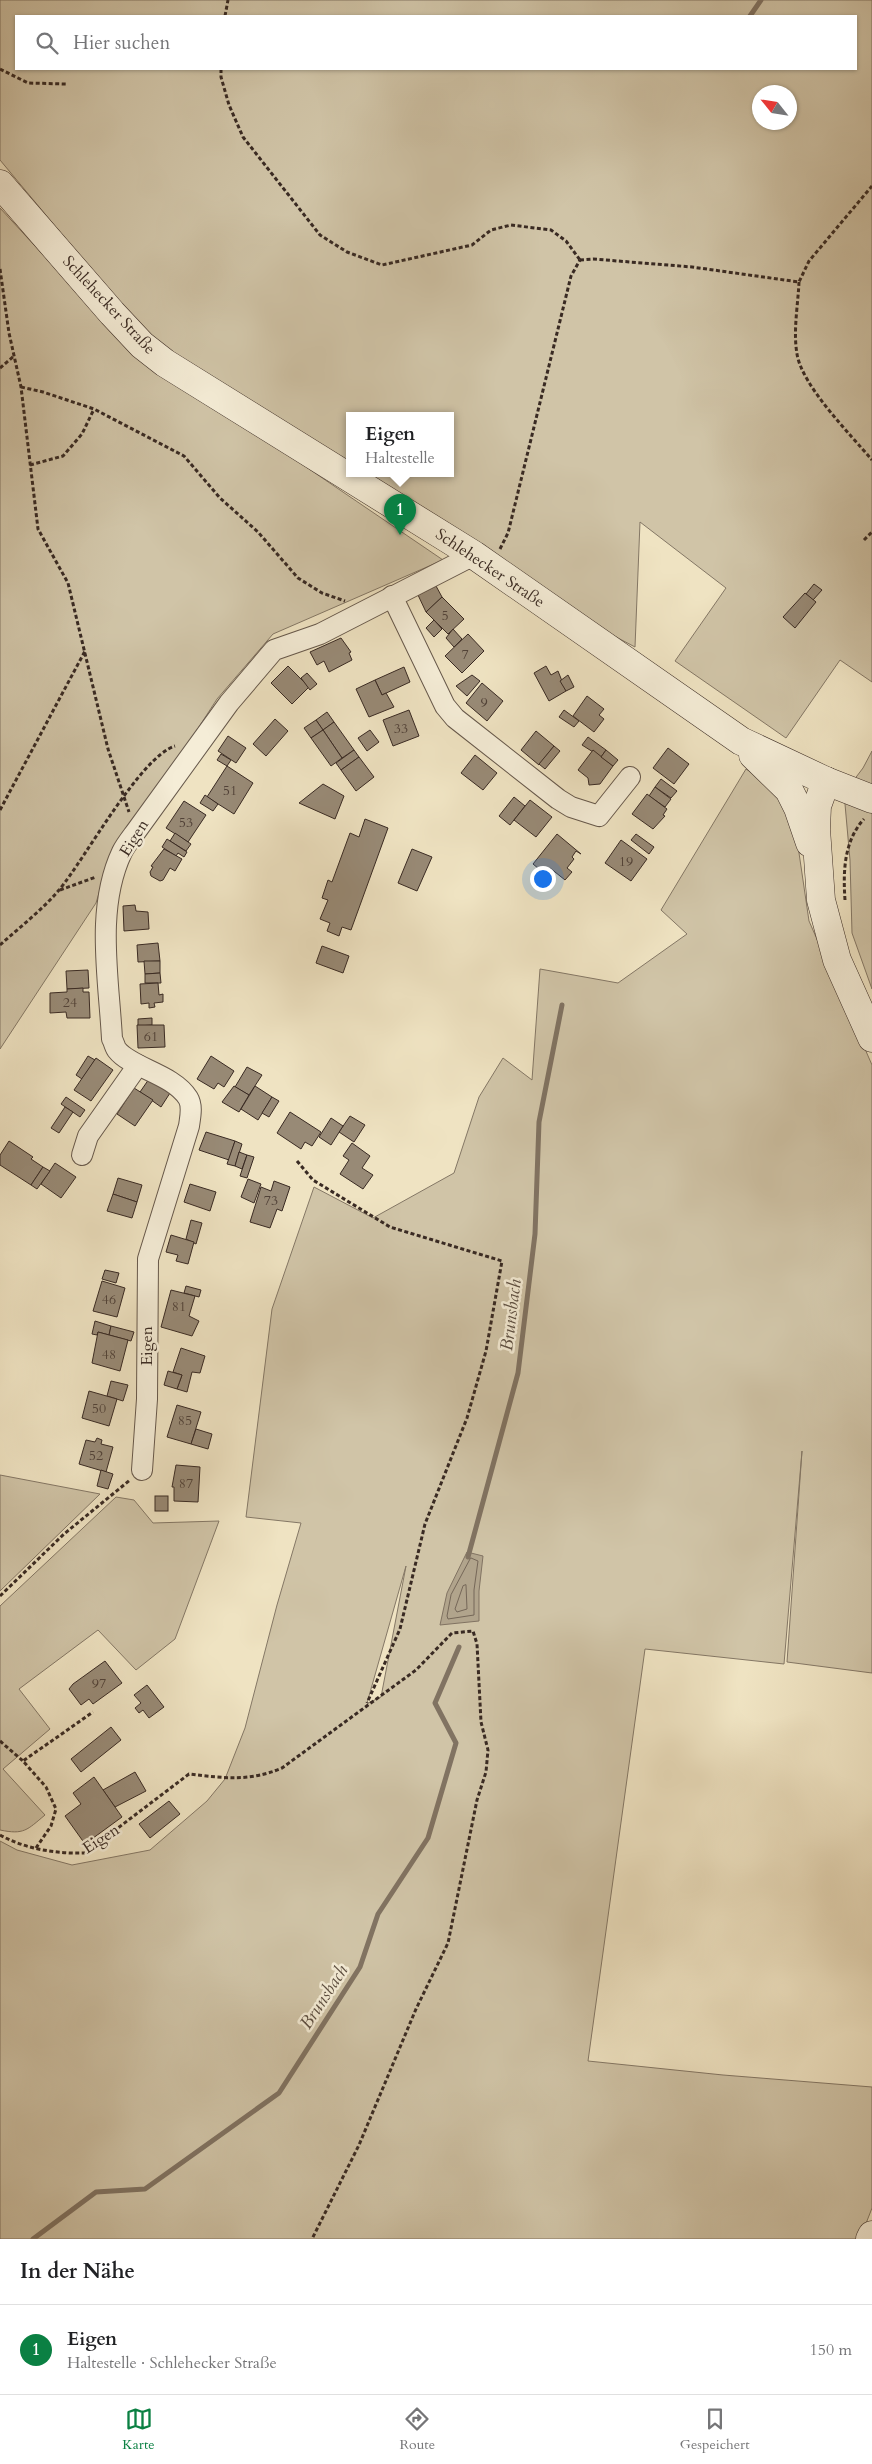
<!DOCTYPE html>
<html lang="de">
<meta charset="utf-8">
<style>
body{margin:0;font-family:Cardo,serif;background:#f6f6f6;color:#202124}
.compass{position:absolute;left:752px;top:85px;width:45px;height:45px;border-radius:50%;background:#fff;box-shadow:0 1px 4px #0004;rotate:300deg}
.you{position:absolute;left:542px;top:878px;width:18px;height:18px;margin:-12px;border:4px solid #fff;border-radius:50%;background:#1a73e8;box-shadow:0 0 0 8px #1a73e833}
.badge{display:grid;place-items:center;width:32px;height:32px;border-radius:50%;background:#0b8043;color:#fff;font-size:16px;font-weight:700}
.pin{position:absolute;translate:-50% -41px;filter:drop-shadow(0 1px 2px #0008)}
.pin::after{content:'';position:absolute;top:26px;width:18px;height:15px;background:inherit;clip-path:polygon(0 0,100% 0,50% 100%)}
.popup{position:absolute;left:346px;top:412px;width:108px;height:65px;box-sizing:border-box;display:grid;place-content:center;border-radius:0px;background:#fff;filter:drop-shadow(0 1px 4px #0005);font-size:16px;white-space:nowrap;color:#757577}
.popup b{font-size:19px;color:#202124}
.popup::after{content:'';position:absolute;left:50%;top:100%;margin-left:-10px;border:10px solid transparent;border-top-color:#fff}
.list{margin:0;padding:0;list-style:none}
h2{display:flex;justify-content:space-between;align-items:center;height:65px;margin:0;padding:0 20px;font-size:21px}
h2 small{font-size:16px;font-weight:400;color:#757577}
.list li{display:grid;grid-template-columns:32px 1fr auto;gap:15px;align-items:center;box-sizing:border-box;height:90px;padding:0 20px;border-top:1px solid #e0e0e0}
.list b{display:block;font-size:19px;white-space:nowrap}
.list p{margin:0;font-size:16px;white-space:nowrap;color:#757577}
.list em{font-size:16px;font-style:normal;color:#757577}
.icon{flex:none;width:28px;height:28px;fill:none;stroke:currentColor;stroke-width:2;stroke-linecap:round;stroke-linejoin:round}
.map{position:relative;flex:none;width:872px;height:2239px;overflow:hidden}
.search{position:absolute;background:#fff;box-shadow:0 1px 4px #0004;left:15px;right:15px;top:15px;height:55px;display:flex;align-items:center;gap:12px;box-sizing:border-box;padding:0 18px;border-radius:0px;color:#757577;font-size:19px}
.sheet{height:155px;background:#fff}
nav{display:flex;justify-content:space-around;align-items:center;box-sizing:border-box;height:70px;border-top:1px solid #e0e0e0;background:#fff;font-size:14px;color:#757577}
nav a{display:grid;justify-items:center;gap:2px}
nav .on{color:#0b8043}
.map>svg:first-child{display:block}
.green{fill:#d0c4a7;stroke:#847765;fill-rule:evenodd}
.water{fill:#b1a48c;stroke:#817362}
.lines{fill:none;stroke-linecap:round;stroke-linejoin:round}
.shore{stroke:#756758;stroke-width:1}
.stream{stroke:#817362;stroke-width:5}
.building{fill:#988a76;stroke:#392a23}
.street-casing{stroke:#66584b;stroke-width:22}
.secondary-casing{stroke:#392a23;stroke-width:29}
.path{stroke:#392a23;stroke-width:3;stroke-dasharray:4 2.5;stroke-linecap:butt}
.street{stroke:#f5edd7;stroke-width:20}
.secondary{stroke:#f5edd7;stroke-width:28}
.labels{text-anchor:middle;dominant-baseline:central;stroke-width:5;stroke-linejoin:round;paint-order:stroke}
.number-label{font-size:14px;fill:#514238}
.street-label{font-size:16px;fill:#392a23;stroke:#f5edd7}
.water-label{font-size:18px;font-style:italic;fill:#5d4f42;stroke:#f5edd7}
</style>
<div class="map">
<svg width="872" height="2239" viewBox="0 0 872 2239">
<rect width="100%" height="100%" fill="#efe3c2"/>
<filter id="stains"><feTurbulence type="fractalNoise" baseFrequency=".004" numOctaves="4"/><feColorMatrix values="0 0 0 0 .2 0 0 0 0 .09 0 0 0 0 .02 0 0 0 .5 -.17"/></filter>
<radialGradient id="worn" r=".72"><stop offset=".6" stop-color="#630" stop-opacity="0"/><stop offset="1" stop-color="#630" stop-opacity=".3"/></radialGradient>
<g class="green">
<path d="M0,0H872V682L840,660L786,738L675,661L726,588L640,522L635,647L516,584L365,474H450V416H350V464L198,371L149,334L121,305L0,160ZM16,16H856V69H16ZM760,92H790V122H760Z"/>
<polygon points="0,208 105,322 262,437 443,560 273,634 217,699 142,815 113,847 96,903 0,1049"/>
<polygon points="872,751 872,989 852,933 850,860 844,793 863,768"/>
<path d="M746,769L771,785L794,819L809,921L872,1065V1673L787,1662L802,1451L784,1664L645,1649L588,2061L723,2075L872,2087V2208L860,2239H0V1841L17,1850L72,1865L150,1850L207,1801L225,1779L245,1728L277,1605L301,1523L246,1517L272,1309L314,1187L373,1218L454,1173L479,1097L503,1058L532,1080L540,969L618,983L687,934L661,910ZM406,1566L381,1697L368,1703H367Z"/>
<polygon points="0,1475 100,1494 0,1591"/>
<path d="M116,1497L134,1500L153,1523L219,1521L175,1639L136,1670L98,1630L19,1689L50,1729L3,1769L45,1815C27,1830 24,1835 0,1830V1606Z"/>
</g>
<polygon class="water" points="467,1552 483,1556 479,1591 479,1621 440,1625 447,1593"/>
<g class="lines">
<g class="shore">
<polygon points="471,1558 478,1561 474,1590 474,1615 448,1619 447,1616 451,1595"/>
<polygon points="466,1585 467,1609 457,1612 455,1609 463,1586"/>
</g>
<g class="stream">
<polyline points="750,16 761,0"/>
<polyline points="468,1557 518,1373 535,1234 539,1122 562,1005"/>
<polyline points="33,2239 96,2192 145,2189 279,2093 360,1967 378,1914 428,1838 456,1743 435,1703 459,1647"/>
</g>
</g>
<g class="building">
<polygon points="814,584 822,590 813,600 806,594"/>
<polygon points="436,586 442,597 426,612 418,595"/>
<polygon points="805,593 816,602 795,628 783,617"/>
<polygon points="442,597 464,619 448,634 426,612"/>
<polygon points="434,620 442,629 434,637 426,628"/>
<polygon points="453,629 462,639 454,647 446,638"/>
<polygon points="468,634 484,651 462,673 445,656"/>
<polygon points="341,638 351,652 349,653 352,660 329,672 324,661 317,665 310,652"/>
<polygon points="288,666 309,687 292,704 271,683"/>
<polygon points="546,666 551,675 558,671 566,691 549,701 534,673"/>
<polygon points="404,667 410,682 382,695 375,680"/>
<polygon points="307,673 317,684 310,690 301,678"/>
<polygon points="472,675 480,681 467,696 456,686"/>
<polygon points="568,675 574,687 566,691 560,681"/>
<polygon points="375,680 382,695 386,693 394,707 369,717 356,689"/>
<polygon points="482,683 503,701 487,721 466,703"/>
<polygon points="587,696 604,709 599,715 604,719 594,732 573,716"/>
<polygon points="409,710 419,736 393,746 383,720"/>
<polygon points="564,710 579,721 574,727 559,717"/>
<polygon points="327,712 334,722 323,730 316,720"/>
<polygon points="275,719 288,731 266,756 253,744"/>
<polygon points="316,720 323,730 311,738 304,728"/>
<polygon points="334,722 354,750 342,758 323,730"/>
<polygon points="323,730 342,758 331,766 311,738"/>
<polygon points="370,730 379,742 367,751 358,738"/>
<polygon points="536,731 554,746 539,765 521,750"/>
<polygon points="228,736 246,748 236,763 218,751"/>
<polygon points="588,737 606,750 601,757 582,745"/>
<polygon points="554,746 560,751 545,769 539,764"/>
<polygon points="668,748 689,764 674,784 653,768"/>
<polygon points="354,750 359,757 341,770 336,763"/>
<polygon points="593,750 613,766 600,784 589,785 588,778 578,770"/>
<polygon points="606,750 618,760 613,766 601,757"/>
<polygon points="221,754 231,760 227,766 217,760"/>
<polygon points="475,755 497,773 483,790 461,773"/>
<polygon points="359,757 374,777 356,791 341,770"/>
<polygon points="227,766 253,783 234,814 207,797"/>
<polygon points="661,779 677,791 671,798 655,787"/>
<polygon points="323,784 344,796 335,819 299,803"/>
<polygon points="655,787 671,799 665,807 649,796"/>
<polygon points="647,794 667,809 663,815 665,816 653,829 632,814"/>
<polygon points="205,795 218,804 213,811 200,803"/>
<polygon points="514,797 525,806 510,825 499,816"/>
<polygon points="530,800 552,817 536,837 514,820"/>
<polygon points="184,801 206,815 188,842 166,828"/>
<polygon points="365,819 388,828 351,930 342,927 339,936 327,931 330,923 320,919 328,900 322,898 328,880 332,882 350,833 359,837"/>
<polygon points="175,833 191,844 186,851 170,841"/>
<polygon points="557,834 581,854 576,851 572,857 574,859 567,868 572,872 565,880 550,868 545,874 533,864"/>
<polygon points="636,834 654,847 649,854 631,840"/>
<polygon points="167,839 187,852 184,857 178,853 176,856 162,847"/>
<polygon points="621,840 647,859 631,881 605,863"/>
<polygon points="164,849 182,859 175,871 170,868 163,880 160,881 151,876 150,872 153,867 151,866"/>
<polygon points="412,849 432,857 417,891 398,883"/>
<polygon points="135,905 136,911 148,912 149,929 124,931 123,906"/>
<polygon points="158,943 160,961 138,962 137,945"/>
<polygon points="322,946 349,956 343,973 316,963"/>
<polygon points="144,961 160,961 160,973 145,974"/>
<polygon points="88,970 89,988 67,989 66,971"/>
<polygon points="160,973 161,983 145,983 145,974"/>
<polygon points="158,983 159,995 163,994 163,1002 154,1003 155,1007 149,1008 149,1003 141,1004 140,984"/>
<polygon points="83,988 83,992 89,992 90,1018 67,1018 66,1012 50,1013 50,993 67,992 67,989"/>
<polygon points="152,1018 152,1025 138,1026 138,1019"/>
<polygon points="137,1025 164,1025 165,1047 138,1048"/>
<polygon points="88,1056 95,1060 82,1079 76,1075"/>
<polygon points="211,1056 234,1071 224,1087 218,1083 214,1089 197,1079"/>
<polygon points="96,1058 113,1070 91,1101 74,1090"/>
<polygon points="247,1067 262,1075 249,1095 235,1087"/>
<polygon points="149,1079 170,1093 161,1107 140,1092"/>
<polygon points="234,1086 249,1095 239,1112 222,1102"/>
<polygon points="255,1086 272,1097 258,1120 241,1109"/>
<polygon points="134,1088 153,1100 135,1126 117,1114"/>
<polygon points="66,1097 85,1110 80,1117 61,1104"/>
<polygon points="272,1097 279,1101 269,1117 262,1113"/>
<polygon points="65,1107 73,1112 59,1133 51,1128"/>
<polygon points="290,1112 321,1132 312,1146 305,1142 301,1149 277,1133"/>
<polygon points="350,1116 365,1125 354,1142 339,1132"/>
<polygon points="331,1118 343,1126 331,1145 319,1137"/>
<polygon points="206,1132 235,1141 229,1160 199,1150"/>
<polygon points="9,1141 33,1157 31,1159 43,1167 31,1185 0,1165 0,1155"/>
<polygon points="235,1141 242,1144 235,1166 227,1164"/>
<polygon points="352,1143 370,1156 362,1168 373,1175 363,1189 340,1174 349,1160 343,1156"/>
<polygon points="239,1152 247,1155 242,1169 235,1166"/>
<polygon points="247,1155 254,1157 247,1178 240,1176"/>
<polygon points="55,1163 76,1177 61,1198 41,1184"/>
<polygon points="43,1167 50,1171 37,1189 31,1185"/>
<polygon points="118,1178 142,1185 137,1202 113,1194"/>
<polygon points="248,1179 261,1184 254,1203 241,1197"/>
<polygon points="274,1181 290,1187 282,1211 277,1209 270,1228 250,1222 261,1187 271,1191"/>
<polygon points="190,1184 216,1192 210,1211 184,1202"/>
<polygon points="113,1194 137,1202 132,1218 107,1211"/>
<polygon points="191,1220 202,1223 196,1244 186,1239"/>
<polygon points="171,1235 194,1242 188,1264 176,1261 178,1255 166,1252"/>
<polygon points="105,1270 119,1273 116,1283 102,1279"/>
<polygon points="102,1281 125,1288 117,1317 93,1311"/>
<polygon points="186,1286 201,1290 199,1297 184,1293"/>
<polygon points="171,1290 195,1296 189,1316 199,1321 192,1336 161,1327"/>
<polygon points="95,1321 111,1326 109,1335 98,1332 97,1335 92,1334"/>
<polygon points="111,1326 134,1332 131,1341 109,1335"/>
<polygon points="98,1332 128,1340 120,1371 92,1363"/>
<polygon points="181,1348 205,1356 200,1373 192,1372 187,1392 177,1389 182,1375 173,1372"/>
<polygon points="168,1371 182,1375 177,1389 164,1385"/>
<polygon points="111,1381 128,1385 123,1401 107,1396"/>
<polygon points="89,1391 117,1399 109,1426 82,1418"/>
<polygon points="177,1405 201,1412 191,1444 167,1437"/>
<polygon points="196,1429 212,1434 208,1449 191,1444"/>
<polygon points="97,1438 102,1440 101,1444 113,1447 106,1472 79,1464 86,1440 95,1442"/>
<polygon points="176,1465 200,1467 198,1502 174,1501 174,1487 172,1487"/>
<polygon points="101,1470 113,1474 108,1489 97,1486"/>
<rect x="155" y="1496" width="13" height="15"/>
<polygon points="105,1661 122,1683 93,1704 89,1699 81,1705 69,1689 73,1684"/>
<polygon points="147,1685 164,1707 149,1718 143,1710 139,1713 135,1708 141,1703 134,1695"/>
<polygon points="111,1727 121,1740 81,1772 71,1759"/>
<polygon points="135,1772 146,1791 115,1807 103,1790"/>
<polygon points="94,1777 122,1817 85,1844 65,1816 81,1804 73,1793"/>
<polygon points="169,1801 180,1814 150,1838 139,1824"/>
</g>
<g class="lines">
<defs>
<g id="street">
<polyline points="392,596 445,706 455,718 558,799 571,807 599,816 630,777"/>
<polyline points="82,1155 88,1136 138,1065"/>
<path d="M142,1470L147,1399L148,1259L189,1126C190,1118 193,1106 188,1098C173,1074 131,1068 117,1050C115,1048 114,1042 112,1039C109,979 95,909 122,852C126,844 132,837 137,830L229,703L274,650L320,634L474,555"/>
</g>
<g id="secondary">
<polyline points="0,184 112,313 142,345 165,363 474,555 741,741 826,781 872,799"/>
<polyline points="753,755 789,790 798,808 810,843"/>
<polyline points="826,781 817,806 816,829 821,900 837,960 872,1038"/>
<polyline points="870,2239 872,2235"/>
</g>
</defs>
<use href="#street" class="street-casing"/>
<use href="#secondary" class="secondary-casing"/>
<g class="path">
<polyline points="225,16 228,0"/>
<polyline points="0,69 28,83 66,84"/>
<polyline points="221,69 221,77 229,105 243,137 320,235 347,252 382,265 472,245 491,230 511,225 551,230 566,241 580,260"/>
<polyline points="580,260 593,259 692,267 799,282 809,261 872,186"/>
<polyline points="0,269 9,333 21,387 38,529 68,583 108,749 129,812"/>
<path d="M799,282C798,305 793,331 797,354C802,386 851,435 872,460"/>
<polyline points="0,368 14,356"/>
<polyline points="21,387 43,392 94,409 184,456 220,498 258,532 298,578 322,593 345,601"/>
<polyline points="30,465 63,456 82,434 94,409"/>
<polyline points="864,540 872,532"/>
<polyline points="500,549 508,533 571,276 580,260"/>
<polyline points="0,810 85,651"/>
<polyline points="60,890 96,877"/>
<path d="M845,900C843,871 844,841 864,819"/>
<path d="M0,945C20,927 42,910 59,890C85,859 140,757 175,746"/>
<polyline points="297,1161 313,1180 390,1227 502,1261 486,1351 467,1418 425,1524 400,1629 367,1703"/>
<polyline points="0,1596 64,1534 130,1480"/>
<polyline points="0,1741 23,1761"/>
<path d="M0,1835C25,1849 57,1854 85,1853L189,1774C224,1778 249,1782 282,1768L416,1670L452,1633L473,1631L477,1644L481,1722L488,1750L486,1772L477,1800L448,1943L416,2009L359,2145L312,2239"/>
<polyline points="36,1848 51,1826 56,1809 46,1787 23,1761 93,1712"/>
</g>
<use href="#street" class="street"/>
<use href="#secondary" class="secondary"/>
</g>
<g class="labels">
<g class="number-label">
<text x="445" y="615">5</text>
<text x="465" y="654">7</text>
<text x="484" y="702">9</text>
<text x="401" y="728">33</text>
<text x="230" y="790">51</text>
<text x="186" y="822">53</text>
<text x="626" y="861">19</text>
<text x="70" y="1002">24</text>
<text x="151" y="1036">61</text>
<text x="271" y="1200">73</text>
<text x="109" y="1299">46</text>
<text x="179" y="1306">81</text>
<text x="109" y="1354">48</text>
<text x="99" y="1408">50</text>
<text x="185" y="1420">85</text>
<text x="96" y="1455">52</text>
<text x="186" y="1483">87</text>
<text x="99" y="1683">97</text>
</g>
<g class="street-label">
<text transform="translate(109 305) rotate(47)">Schlehecker Straße</text>
<text transform="translate(490 568) rotate(34)">Schlehecker Straße</text>
<text transform="translate(134 838) rotate(-58)">Eigen</text>
<text transform="translate(147 1346) rotate(-90)">Eigen</text>
<text transform="translate(101 1839) rotate(-33)">Eigen</text>
</g>
<g class="water-label">
<text transform="translate(511 1315) rotate(-83)">Brunsbach</text>
<text transform="translate(324 1997) rotate(-57)">Brunsbach</text>
</g>
</g>
<rect width="100%" height="100%" filter="url(#stains)"/>
<rect width="100%" height="100%" fill="url(#worn)"/>
</svg>
<svg class="compass" viewBox="-18 -18 36 36"><path d="M0-13l5 13h-10z" fill="#e53935"/><path d="M0 13l5-13h-10z" fill="#757577"/></svg>
<div class="you"></div>
<div class="pin badge" style="left:400px;top:535px">1</div>
<div class="popup"><b>Eigen</b>Haltestelle</div>
<div class="search"><svg class="icon" aria-label="search" viewBox="0 0 24 24"><circle cx="10" cy="10" r="6"/><path d="M15 15l6 6"/></svg>Hier suchen</div>
</div>
<section class="sheet">
<h2>In der Nähe<small></small></h2>
<ul class="list">
<li><span class="badge">1</span><div><b>Eigen</b><p>Haltestelle · Schlehecker Straße</p></div><em>150 m</em></li>
</ul>
</section>
<nav>
<a class="on"><svg class="icon" aria-label="map" viewBox="0 0 24 24"><path d="M3 6l6-2 6 2 6-2v14l-6 2-6-2-6 2zM9 4v14M15 6v14"/></svg>Karte</a>
<a><svg class="icon" aria-label="directions" viewBox="0 0 24 24"><path d="M12 3l9 9-9 9-9-9zM9 14v-3h6M13 9l2 2-2 2"/></svg>Route</a>
<a><svg class="icon" aria-label="saved" viewBox="0 0 24 24"><path d="M7 4h10v16l-5-4-5 4z"/></svg>Gespeichert</a>
</nav>
